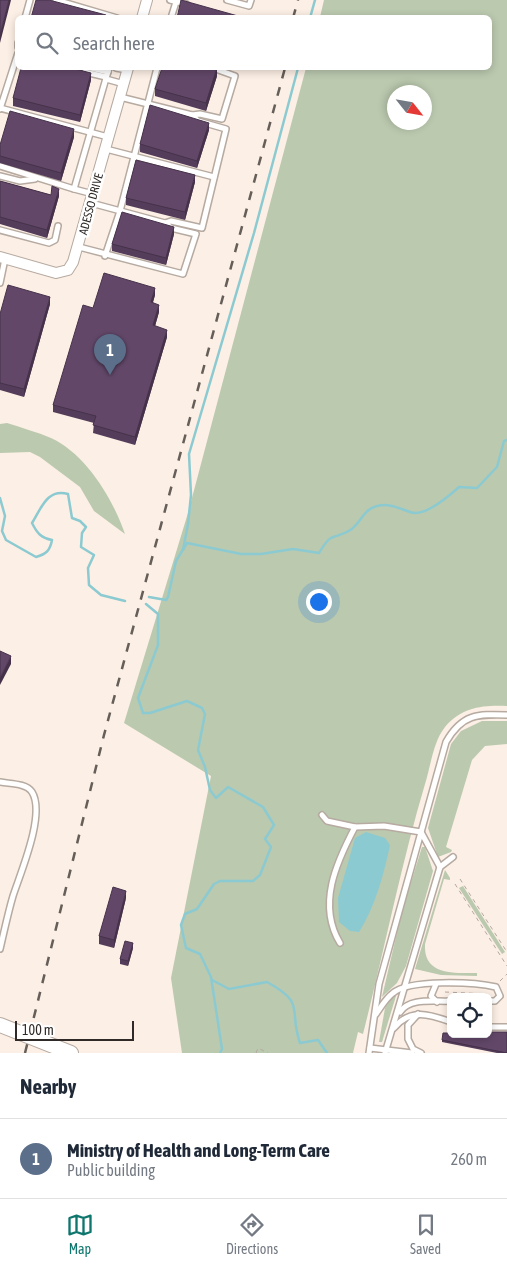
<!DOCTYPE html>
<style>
body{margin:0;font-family:"Asap Condensed",sans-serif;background:#f6f6f7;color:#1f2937}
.controls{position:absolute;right:15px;bottom:15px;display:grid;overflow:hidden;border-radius:8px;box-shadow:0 2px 8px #0003}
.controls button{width:45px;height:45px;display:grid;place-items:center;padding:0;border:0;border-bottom:1px solid #e0e1e3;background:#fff;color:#1f2937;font:25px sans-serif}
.compass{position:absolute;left:387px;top:85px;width:45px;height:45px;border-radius:50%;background:#fff;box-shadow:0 2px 8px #0003;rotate:121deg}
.scale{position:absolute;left:15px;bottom:12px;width:119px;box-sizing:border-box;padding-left:5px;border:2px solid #2f2a27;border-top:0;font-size:14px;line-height:18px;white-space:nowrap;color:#2f2a27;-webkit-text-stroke:4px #fff;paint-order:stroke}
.you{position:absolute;left:318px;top:601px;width:18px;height:18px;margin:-12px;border:4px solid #fff;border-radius:50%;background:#1a73e8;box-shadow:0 0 0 8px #1a73e833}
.badge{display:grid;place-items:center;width:32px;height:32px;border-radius:50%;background:#0f766e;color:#fff;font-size:16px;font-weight:700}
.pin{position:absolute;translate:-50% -41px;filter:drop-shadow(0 1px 2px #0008)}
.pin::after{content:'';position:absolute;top:26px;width:18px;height:15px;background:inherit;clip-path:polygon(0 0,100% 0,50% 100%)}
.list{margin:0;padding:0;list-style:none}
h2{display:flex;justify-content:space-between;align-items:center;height:65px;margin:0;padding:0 20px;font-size:21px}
h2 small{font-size:16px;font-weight:400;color:#747a83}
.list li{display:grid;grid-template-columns:32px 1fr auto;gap:15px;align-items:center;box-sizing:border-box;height:80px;padding:0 20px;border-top:1px solid #e0e1e3}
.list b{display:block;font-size:19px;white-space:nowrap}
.list p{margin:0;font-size:16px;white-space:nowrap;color:#747a83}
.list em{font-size:16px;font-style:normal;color:#747a83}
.icon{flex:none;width:28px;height:28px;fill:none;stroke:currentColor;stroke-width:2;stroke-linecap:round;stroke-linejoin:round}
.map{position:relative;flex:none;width:507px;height:1053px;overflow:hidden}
.search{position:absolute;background:#fff;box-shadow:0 2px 8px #0003;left:15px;right:15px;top:15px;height:55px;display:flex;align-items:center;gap:12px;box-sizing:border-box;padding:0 18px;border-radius:8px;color:#747a83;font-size:19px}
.sheet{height:145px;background:#fff}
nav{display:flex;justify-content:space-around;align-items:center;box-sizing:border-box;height:70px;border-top:1px solid #e0e1e3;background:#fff;font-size:14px;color:#747a83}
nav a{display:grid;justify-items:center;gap:2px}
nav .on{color:#0f766e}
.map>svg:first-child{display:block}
.green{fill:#bbc9af;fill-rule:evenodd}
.water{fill:#8ccad1}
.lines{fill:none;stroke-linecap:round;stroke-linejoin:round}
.stream{stroke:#8ccad1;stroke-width:2.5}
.service-casing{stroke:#b6aaa1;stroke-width:8}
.minor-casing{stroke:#b6aaa1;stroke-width:12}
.secondary-casing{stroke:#b6aaa1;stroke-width:16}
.path{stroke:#b3a8a1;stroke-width:1;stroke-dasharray:4 4;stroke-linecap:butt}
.service{stroke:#fff;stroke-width:5}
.minor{stroke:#fff;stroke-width:10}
.secondary{stroke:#fff;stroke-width:14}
.rail{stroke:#655e59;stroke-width:2.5;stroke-dasharray:9 9;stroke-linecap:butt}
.wall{fill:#543d5a}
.shaded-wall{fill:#45324a}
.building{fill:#624769;stroke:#45324a}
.labels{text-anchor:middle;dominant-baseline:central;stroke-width:5;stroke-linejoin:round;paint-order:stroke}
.street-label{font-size:12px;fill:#2f2a27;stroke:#fff}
</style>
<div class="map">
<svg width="507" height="1053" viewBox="0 0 507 1053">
<rect width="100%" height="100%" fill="#fcefe5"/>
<g class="green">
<path d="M324,0H507V706C483,705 462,707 445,727C433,742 431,765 425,784C401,865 384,951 363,1034L358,1032L353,1053H182L171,978L211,776L124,723L188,513L306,68H490V18L320,17ZM394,92H424V122H394Z"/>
<path d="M7,423C22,428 37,432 51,438C86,454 113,499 125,534L94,511L80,487L40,457L30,452L0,453V424Z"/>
<polygon points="482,721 507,721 507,744 485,746 472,760 446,847 452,850 451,852 438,857 428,828 451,744 461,731"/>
<polygon points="422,847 425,847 433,871 406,966 397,983 382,997 402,911"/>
<path d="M445,870L450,878V880L444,879L425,944C423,976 455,973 477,973V976L441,975L415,969Z"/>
<polygon points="463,886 505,952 502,954 459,888"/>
<polygon points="394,994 396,996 382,1042 379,1042 385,1008"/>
</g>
<path class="water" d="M366,832L385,838L390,845C384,874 375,907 359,932L350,931L339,922L338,898L355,838Z"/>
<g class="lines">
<g class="stream">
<polyline points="310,18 315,0"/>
<path d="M0,498L5,516L2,531L6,540L36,557C46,554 50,551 52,540C41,538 37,533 32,523C41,509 47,488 68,494L72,518L80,521L86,527L82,533L81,547L94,555L88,568L89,585L101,595L125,601"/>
<polyline points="183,550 188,524 191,495 189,454 254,233 298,68"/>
<path d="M149,597L166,600L168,597L176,561L187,543L241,554H261L293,549L319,553C322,548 326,541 331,538C340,534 348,534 355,526C362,519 365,509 377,506C390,503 398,508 410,512C424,518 449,496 459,487L477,488L497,467L504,441L507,440"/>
<polyline points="146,604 158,614 158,645 138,698 143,713 150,713 187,701 202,708 205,714 198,750 205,767 210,790 216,798 228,787 263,807 274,825 265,839 271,847 260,875 253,881 220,881 214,884 197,909 185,914 181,925 186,948 200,954 211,977 222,1049 220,1053"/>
<path d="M212,980L229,989L267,982C307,1004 288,1009 300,1043L318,1040L327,1053"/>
</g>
<defs>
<g id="service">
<polyline points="56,0 117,18"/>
<polyline points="170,0 186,4"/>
<polyline points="227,0 249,6 251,0"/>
<polyline points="25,18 30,0"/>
<polyline points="171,18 176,2"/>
<polyline points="18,43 18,47"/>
<polyline points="91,68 108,72"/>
<polyline points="116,68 127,70"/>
<polyline points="85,72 106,77"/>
<polyline points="106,79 124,84"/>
<polyline points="120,97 192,115 198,121 226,129 202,228 171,221 165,223"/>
<polyline points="0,108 108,137"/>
<polyline points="0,109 18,53"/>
<polyline points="192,115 200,114 222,119 235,76 213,68"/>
<polyline points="106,149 214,177"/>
<polyline points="0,166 74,189 109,68"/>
<polyline points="0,176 20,181 35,179"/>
<polyline points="74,189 93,194"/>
<polyline points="0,230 49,243 55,240 58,226"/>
<polyline points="79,247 183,274 196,234 171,228 165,223 91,203"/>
<polyline points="105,256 120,211 157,68"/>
<polyline points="0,283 5,259"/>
<path d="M0,782C10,784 26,783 32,792C46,814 20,874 13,896C8,913 4,932 0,949"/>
<polyline points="322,815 327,821 355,827"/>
<path d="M340,943C317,905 336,863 355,827L384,826L421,832L440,867"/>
<polyline points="436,984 431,996 437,1002"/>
<path d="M400,1012C410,997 434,1002 451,1001"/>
<path d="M376,1014C381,1007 386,998 393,993C409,979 474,982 496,987L500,996L495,1001H488"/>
<polyline points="418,1014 408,1025 408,1039 413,1049 421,1053"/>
<polyline points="488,1027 507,1027"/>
<path d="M394,1028C410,1008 429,1014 451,1022"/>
<polyline points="370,1048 412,1053"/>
<path d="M369,1053L379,984L446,742C462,714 477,714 507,715"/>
<polyline points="385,1053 440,867 453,857"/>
</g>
<g id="minor">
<polyline points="142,18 147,0"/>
<polyline points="0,257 56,273 68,270 73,262 128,68"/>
</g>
<polyline id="secondary" points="0,1025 71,1053"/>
</defs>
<use href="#service" class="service-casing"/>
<use href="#minor" class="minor-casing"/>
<use href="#secondary" class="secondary-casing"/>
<g class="path">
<polyline points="460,879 507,952"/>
<polyline points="455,884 507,966"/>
<polyline points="500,981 507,974"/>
<polyline points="445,992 487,994"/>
<polyline points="256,1053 258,1048 268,1053"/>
</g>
<use href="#service" class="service"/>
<use href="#minor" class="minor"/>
<use href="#secondary" class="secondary"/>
<g class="rail">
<polyline points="293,18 298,0"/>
<polyline points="25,1053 104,735 285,68"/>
</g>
</g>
<g class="wall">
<polygon points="217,76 206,111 155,96 155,89"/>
<polygon points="91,80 80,122 13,106 13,98"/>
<polygon points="209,130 197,168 140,152 140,144"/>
<polygon points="74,137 61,181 0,163 0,145"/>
<polygon points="0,181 51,195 59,196 47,238 0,224"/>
<polygon points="195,182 185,220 126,205 126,198"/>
<polygon points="174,234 166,265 112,251 112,244"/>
<polygon points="155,295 153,302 159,312 155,326 167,337 135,445 93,433 94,423 53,412 53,405 93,308"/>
<polygon points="50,304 24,397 0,390 0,314"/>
<polygon points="126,898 114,948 99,944 99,936"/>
<polygon points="133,948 128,966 120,964 120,959"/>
<polygon points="507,1032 507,1053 497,1053 442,1042 442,1040"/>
</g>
<g class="shaded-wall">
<polygon points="9,0 11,0 0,43 0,35"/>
<polygon points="217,68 217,76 206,111 206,103"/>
<polygon points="91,73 91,80 80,122 80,115"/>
<polygon points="209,123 209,130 197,168 197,161"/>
<polygon points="74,129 74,137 61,181 61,173"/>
<polygon points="195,175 195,182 185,220 185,212"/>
<polygon points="59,189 59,196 47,238 47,230"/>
<polygon points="174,227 174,234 166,265 166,258"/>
<polygon points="155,288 155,295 151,309 151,302"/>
<polygon points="50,297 50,304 24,397 24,389"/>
<polygon points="159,305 159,312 153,333 153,325"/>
<polygon points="167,330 167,337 135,445 135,437"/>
<polygon points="11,656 11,664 0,685 0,678"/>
<polygon points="126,891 126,898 114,948 114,940"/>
<polygon points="133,943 133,948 128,966 128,961"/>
</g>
<g class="building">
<polygon points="0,0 9,0 0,35"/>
<polygon points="36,0 49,0 106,15 105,18 31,18"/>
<polygon points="181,0 238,16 237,18 177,18"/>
<polygon points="21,68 71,68 91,73 80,115 13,98"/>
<polygon points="162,68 217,68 206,103 155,89"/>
<polygon points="150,105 209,123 197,161 140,144"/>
<polygon points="10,111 74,129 61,173 0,156 0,145"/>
<polygon points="136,160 195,175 185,212 126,198"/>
<polygon points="0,181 51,195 52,186 59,189 47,230 0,217"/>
<polygon points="122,212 174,227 166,258 112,244"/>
<polygon points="104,273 155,288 151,302 159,305 153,325 167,330 135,437 93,425 96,416 53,405 83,305 93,308"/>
<polygon points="8,285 50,297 24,389 0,383 0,314"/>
<polygon points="0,651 11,656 0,678"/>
<polygon points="113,887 126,891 114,940 99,936"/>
<polygon points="125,941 133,943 128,961 120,959"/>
<polygon points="488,1032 507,1032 507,1053 442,1040 443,1033 451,1033 451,1034 488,1034"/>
</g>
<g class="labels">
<g class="street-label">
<text transform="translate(91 204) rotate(-75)">ADESSO DRIVE</text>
</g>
</g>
</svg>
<div class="controls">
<button><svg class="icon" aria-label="locate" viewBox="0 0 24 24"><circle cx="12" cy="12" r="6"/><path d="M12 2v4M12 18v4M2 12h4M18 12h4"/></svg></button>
</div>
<svg class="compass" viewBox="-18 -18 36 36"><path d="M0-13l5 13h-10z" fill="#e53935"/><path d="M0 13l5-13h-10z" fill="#747a83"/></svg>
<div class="scale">100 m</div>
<div class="you"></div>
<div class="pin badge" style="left:110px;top:375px;background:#5c6f8a">1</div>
<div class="search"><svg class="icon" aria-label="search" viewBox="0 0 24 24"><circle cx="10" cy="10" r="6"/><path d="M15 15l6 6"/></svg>Search here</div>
</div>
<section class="sheet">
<h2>Nearby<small></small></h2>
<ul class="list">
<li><span class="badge" style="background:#5c6f8a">1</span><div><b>Ministry of Health and Long-Term Care</b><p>Public building</p></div><em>260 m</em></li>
</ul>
</section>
<nav>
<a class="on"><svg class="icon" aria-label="map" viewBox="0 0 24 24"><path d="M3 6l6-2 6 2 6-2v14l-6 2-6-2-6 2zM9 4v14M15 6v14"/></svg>Map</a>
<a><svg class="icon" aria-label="directions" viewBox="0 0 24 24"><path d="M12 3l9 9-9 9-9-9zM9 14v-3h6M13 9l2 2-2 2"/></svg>Directions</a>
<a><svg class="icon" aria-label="saved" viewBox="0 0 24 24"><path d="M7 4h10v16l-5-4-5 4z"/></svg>Saved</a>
</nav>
